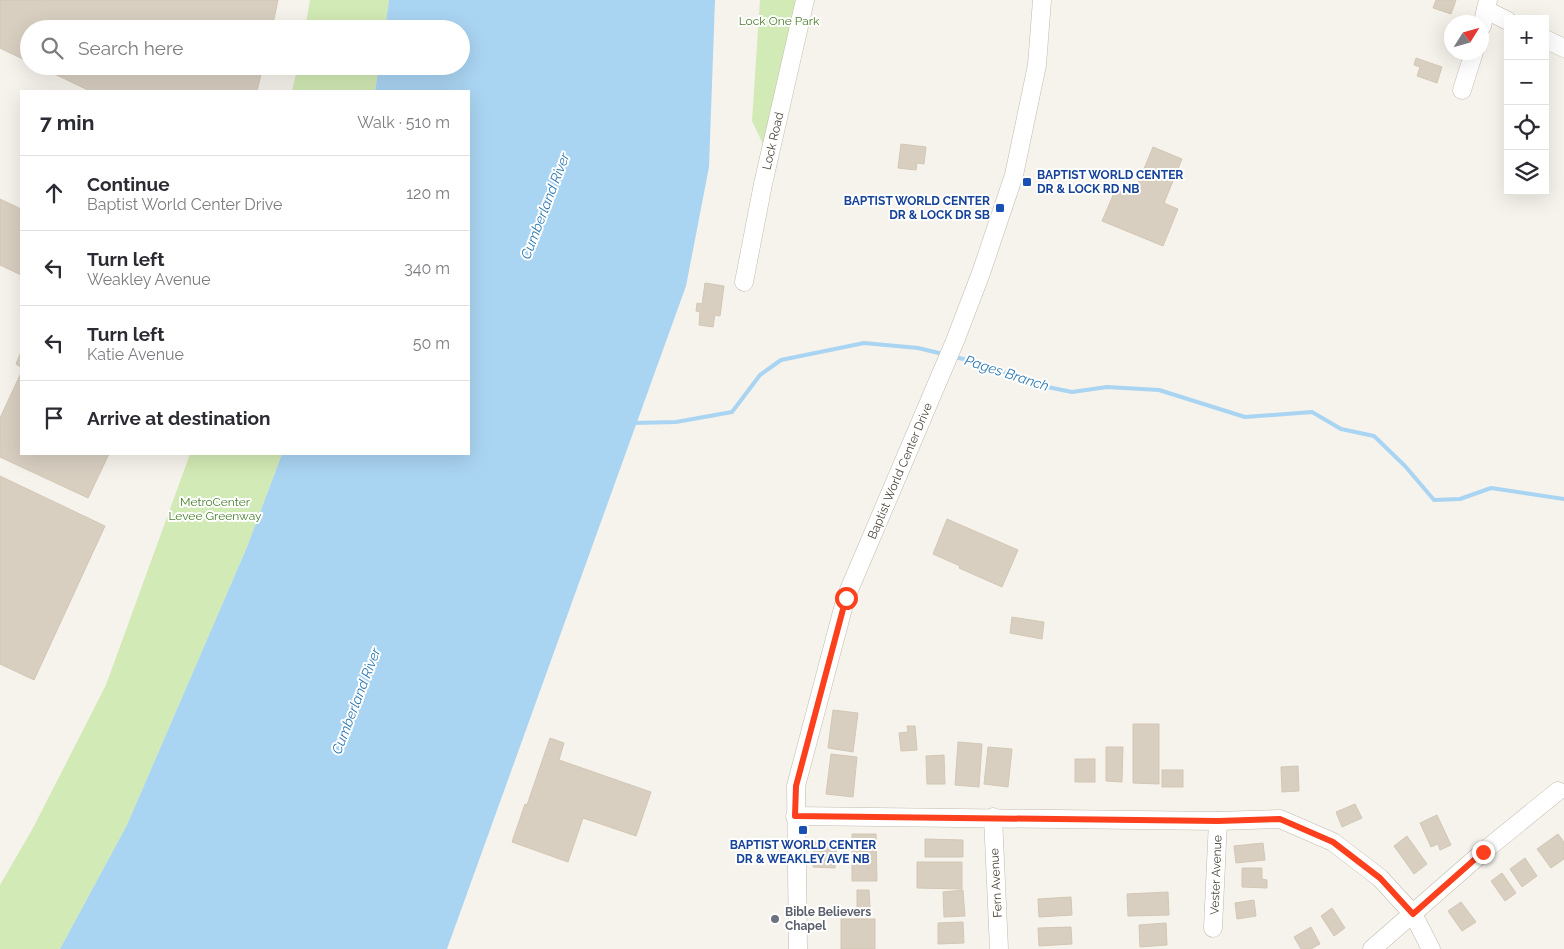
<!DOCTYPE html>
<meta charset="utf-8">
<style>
body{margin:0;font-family:Raleway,sans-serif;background:#f2f2f3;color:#2b2b33}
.controls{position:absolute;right:15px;top:15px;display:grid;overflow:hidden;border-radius:0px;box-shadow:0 5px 20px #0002}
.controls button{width:45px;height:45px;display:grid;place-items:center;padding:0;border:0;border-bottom:1px solid #e1e1e2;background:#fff;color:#2b2b33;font:25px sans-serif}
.compass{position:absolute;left:1444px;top:15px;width:45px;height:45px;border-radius:50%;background:#fff;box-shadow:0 5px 20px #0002;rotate:53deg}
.stop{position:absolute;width:15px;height:15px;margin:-11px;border:4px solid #fc3f1d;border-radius:50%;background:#fff}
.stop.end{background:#fc3f1d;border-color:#fff;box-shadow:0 1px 5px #0008}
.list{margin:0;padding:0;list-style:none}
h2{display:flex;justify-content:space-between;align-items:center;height:65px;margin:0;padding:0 20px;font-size:21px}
h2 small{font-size:16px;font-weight:400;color:#7c7c81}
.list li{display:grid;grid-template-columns:32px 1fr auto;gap:15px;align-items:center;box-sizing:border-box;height:75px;padding:0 20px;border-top:1px solid #e1e1e2}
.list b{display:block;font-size:19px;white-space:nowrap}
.list p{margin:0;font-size:16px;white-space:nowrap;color:#7c7c81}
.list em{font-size:16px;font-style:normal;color:#7c7c81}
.icon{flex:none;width:28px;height:28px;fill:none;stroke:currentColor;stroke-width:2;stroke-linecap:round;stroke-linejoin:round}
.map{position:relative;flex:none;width:1564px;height:949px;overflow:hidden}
.search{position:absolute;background:#fff;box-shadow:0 5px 20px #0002;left:20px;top:20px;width:450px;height:55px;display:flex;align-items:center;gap:12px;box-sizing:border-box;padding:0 18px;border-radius:28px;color:#7c7c81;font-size:19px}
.panel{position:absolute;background:#fff;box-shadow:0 5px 20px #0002;left:20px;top:90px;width:450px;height:365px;border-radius:0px}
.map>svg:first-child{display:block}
.green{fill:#d2eab5}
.water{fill:#a9d4f2}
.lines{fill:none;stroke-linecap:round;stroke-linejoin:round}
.stream{stroke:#a9d4f2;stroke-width:4}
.building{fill:#d8cfc1;stroke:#d3c7b4}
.minor-casing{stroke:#c2bbae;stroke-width:19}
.minor{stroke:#fff;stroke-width:18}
.route{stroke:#fc3f1d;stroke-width:6}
.transit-dot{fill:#1a4fb4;stroke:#fff;stroke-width:2}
.worship-dot{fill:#6b7280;stroke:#fff;stroke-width:2}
.labels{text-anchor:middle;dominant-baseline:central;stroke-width:4;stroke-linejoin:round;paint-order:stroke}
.park-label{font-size:12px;fill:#4a7f2a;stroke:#fff}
.street-label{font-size:12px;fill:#4b4439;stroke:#fff}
.transit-label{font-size:12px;font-weight:bold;fill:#164399;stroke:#fff;text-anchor:start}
.worship-label{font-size:12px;font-weight:bold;fill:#5b616d;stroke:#fff;text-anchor:start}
.water-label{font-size:14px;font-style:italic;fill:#2e7ab2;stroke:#fff}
</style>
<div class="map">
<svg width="1564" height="949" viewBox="0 0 1564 949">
<rect width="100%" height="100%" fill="#f6f3ec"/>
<g class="green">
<polygon points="310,0 389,0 385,29 305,29"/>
<polygon points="760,0 805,0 763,184 754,181 763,144 752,121"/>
<polygon points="298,66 379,66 375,91 292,91"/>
<polygon points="190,454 282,454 247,547 127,825 60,949 0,949 0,885 33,828 106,685"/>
</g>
<polygon class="water" points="389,0 715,0 709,167 686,286 447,949 60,949 127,825 247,547 282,454 469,454 469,91 375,91 379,66 461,66 461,29 385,29"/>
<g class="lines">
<g class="stream">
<polyline points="955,357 987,365 1033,384 1072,392 1107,387 1159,390 1245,417 1312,412 1341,429 1374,436 1405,466 1434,500 1460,499 1491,488 1564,499"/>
<polyline points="632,423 676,422 732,412 760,375 781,360 864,343 918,348 943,354"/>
</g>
</g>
<g class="building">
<polygon points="0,0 278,0 272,29 29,29 29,62 0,48"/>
<polygon points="1436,0 1456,0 1451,14 1433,8"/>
<polygon points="1416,58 1442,67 1437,83 1417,76 1420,67 1414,65"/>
<polygon points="38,66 263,66 257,91 90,91"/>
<polygon points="901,144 926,147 924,164 917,163 916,170 898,168"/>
<polygon points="1153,147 1182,159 1164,203 1178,209 1163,246 1102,221 1117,186 1134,193"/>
<polygon points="0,199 21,209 21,275 0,265"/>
<polygon points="705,283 724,286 720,316 715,315 713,327 699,325 700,312 696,311 697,303 702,304"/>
<polygon points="21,352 21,367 16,364"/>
<polygon points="21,373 21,454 109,454 88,498 0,457 0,418"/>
<polygon points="0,476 105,526 34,680 0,664"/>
<polygon points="947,519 1018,550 1002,587 959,568 960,566 933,554"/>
<polygon points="1012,617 1044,622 1042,639 1010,633"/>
<polygon points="833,710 858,713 853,752 828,748"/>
<polygon points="1133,724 1159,724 1159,784 1133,783"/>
<polygon points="907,726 915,726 917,750 901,751 899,733 908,732"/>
<polygon points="550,738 564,743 559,760 651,792 636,836 583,818 568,862 512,842 525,804 527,805"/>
<polygon points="958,742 982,744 979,787 955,785"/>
<polygon points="988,747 1012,749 1008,787 984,784"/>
<polygon points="1106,747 1123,747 1122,782 1106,781"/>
<polygon points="831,754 857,757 853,797 826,794"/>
<polygon points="944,755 945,784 927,784 926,756"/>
<rect x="1075" y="759" width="20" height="23"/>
<polygon points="1298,766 1299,791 1282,792 1281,767"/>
<rect x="1162" y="770" width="21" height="17"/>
<polygon points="1355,804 1362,818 1342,827 1336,812"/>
<polygon points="1437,815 1451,845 1440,850 1438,844 1431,847 1420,823"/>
<polygon points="852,834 876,834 877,881 852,881"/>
<polygon points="1558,834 1564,842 1564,859 1551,868 1537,849"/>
<polygon points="1407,836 1427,864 1414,874 1394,846"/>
<polygon points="925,839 963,840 963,857 925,857"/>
<polygon points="814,842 837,843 835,868 813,867"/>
<polygon points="1263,843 1265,860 1236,863 1234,846"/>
<polygon points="1525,858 1537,876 1522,887 1510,869"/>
<polygon points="917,862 962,862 962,889 917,888"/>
<polygon points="1242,868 1262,868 1262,879 1267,880 1267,888 1242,887"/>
<polygon points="1502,873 1516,893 1505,901 1491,881"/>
<polygon points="857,890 869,890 870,908 857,908"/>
<polygon points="963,890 965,916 944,917 943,892"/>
<polygon points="1168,892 1169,915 1128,916 1127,894"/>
<polygon points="1071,897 1072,915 1039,917 1038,899"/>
<polygon points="1254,900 1256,916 1237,919 1235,903"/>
<polygon points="1461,902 1476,922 1462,931 1448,911"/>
<polygon points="1332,908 1345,928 1334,936 1321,916"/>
<rect x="841" y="919" width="34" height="30"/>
<polygon points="963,922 964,943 938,944 938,923"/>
<polygon points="1166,923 1167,945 1140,947 1139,925"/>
<polygon points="1071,927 1072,944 1039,946 1038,928"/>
<polygon points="1311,927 1320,944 1311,949 1301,949 1294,937"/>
</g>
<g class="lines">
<defs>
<g id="minor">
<polyline points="1486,10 1508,21"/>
<polyline points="1482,26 1488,0"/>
<polyline points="1545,39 1564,48"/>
<polyline points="1462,90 1474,52"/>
<polyline points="744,282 763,184 805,0"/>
<polyline points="795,816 1218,821 1280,819 1333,842 1380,878 1413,914 1431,949"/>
<polyline points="993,817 999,949"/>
<polyline points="1213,928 1218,821"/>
<polyline points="798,949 796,786 846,597 955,341 981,273 1014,175 1037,65 1042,0"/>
<polyline points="1372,949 1483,852 1558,791"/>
</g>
</defs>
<use href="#minor" class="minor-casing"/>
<use href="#minor" class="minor"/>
</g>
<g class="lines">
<polyline class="route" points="846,598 796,786 795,816 1218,821 1280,819 1333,842 1380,878 1413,914 1483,852"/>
</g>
<g class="transit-dot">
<rect x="1022" y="177" width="10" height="10" rx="2.5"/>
<rect x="995" y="203" width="10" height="10" rx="2.5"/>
<rect x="798" y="825" width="10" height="10" rx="2.5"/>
</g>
<circle class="worship-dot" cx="775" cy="919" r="5"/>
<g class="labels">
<g class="park-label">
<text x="779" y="21">Lock One Park</text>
<text x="215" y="502">MetroCenter<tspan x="215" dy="14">Levee Greenway</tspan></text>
</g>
<g class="street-label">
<text transform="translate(773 141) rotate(-77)">Lock Road</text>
<text transform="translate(900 471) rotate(-67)">Baptist World Center Drive</text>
<text transform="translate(1216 875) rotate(-88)">Vester Avenue</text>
<text transform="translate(996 883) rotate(-93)">Fern Avenue</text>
</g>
<g class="transit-label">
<text x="1037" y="175">BAPTIST WORLD CENTER<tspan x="1037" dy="14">DR &amp; LOCK RD NB</tspan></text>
<text x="990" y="201" text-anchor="end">BAPTIST WORLD CENTER<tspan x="990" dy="14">DR &amp; LOCK DR SB</tspan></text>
<text x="803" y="845" text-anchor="middle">BAPTIST WORLD CENTER<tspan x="803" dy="14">DR &amp; WEAKLEY AVE NB</tspan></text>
</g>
<g class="worship-label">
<text x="785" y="912">Bible Believers<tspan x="785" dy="14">Chapel</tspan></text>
</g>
<g class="water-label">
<text transform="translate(545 206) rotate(-69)">Cumberland River</text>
<text transform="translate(1007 373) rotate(18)">Pages Branch</text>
<text transform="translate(356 701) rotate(-69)">Cumberland River</text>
</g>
</g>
</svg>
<div class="controls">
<button>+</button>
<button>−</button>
<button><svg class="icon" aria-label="locate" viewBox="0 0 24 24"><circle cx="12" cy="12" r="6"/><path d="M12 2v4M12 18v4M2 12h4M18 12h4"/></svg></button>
<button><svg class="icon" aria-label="layers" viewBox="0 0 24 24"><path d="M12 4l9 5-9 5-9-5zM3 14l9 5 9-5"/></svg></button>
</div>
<svg class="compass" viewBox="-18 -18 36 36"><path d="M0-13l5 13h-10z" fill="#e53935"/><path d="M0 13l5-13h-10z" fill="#7c7c81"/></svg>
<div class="stop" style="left:846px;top:598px"></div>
<div class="stop end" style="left:1483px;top:852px"></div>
<div class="search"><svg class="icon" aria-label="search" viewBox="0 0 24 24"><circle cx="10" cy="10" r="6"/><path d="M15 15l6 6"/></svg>Search here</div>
<section class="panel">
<h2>7 min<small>Walk · 510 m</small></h2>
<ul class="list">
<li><svg class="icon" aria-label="ahead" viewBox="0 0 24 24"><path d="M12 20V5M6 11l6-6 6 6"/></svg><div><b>Continue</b><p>Baptist World Center Drive</p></div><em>120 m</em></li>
<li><svg class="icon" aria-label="left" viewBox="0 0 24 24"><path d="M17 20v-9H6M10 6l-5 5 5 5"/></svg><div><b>Turn left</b><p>Weakley Avenue</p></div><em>340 m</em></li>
<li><svg class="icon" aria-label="left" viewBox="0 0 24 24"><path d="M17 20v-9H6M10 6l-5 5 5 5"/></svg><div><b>Turn left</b><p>Katie Avenue</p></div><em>50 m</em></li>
<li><svg class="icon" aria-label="arrive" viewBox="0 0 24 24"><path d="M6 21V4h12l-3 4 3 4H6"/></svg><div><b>Arrive at destination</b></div></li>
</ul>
</section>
</div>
